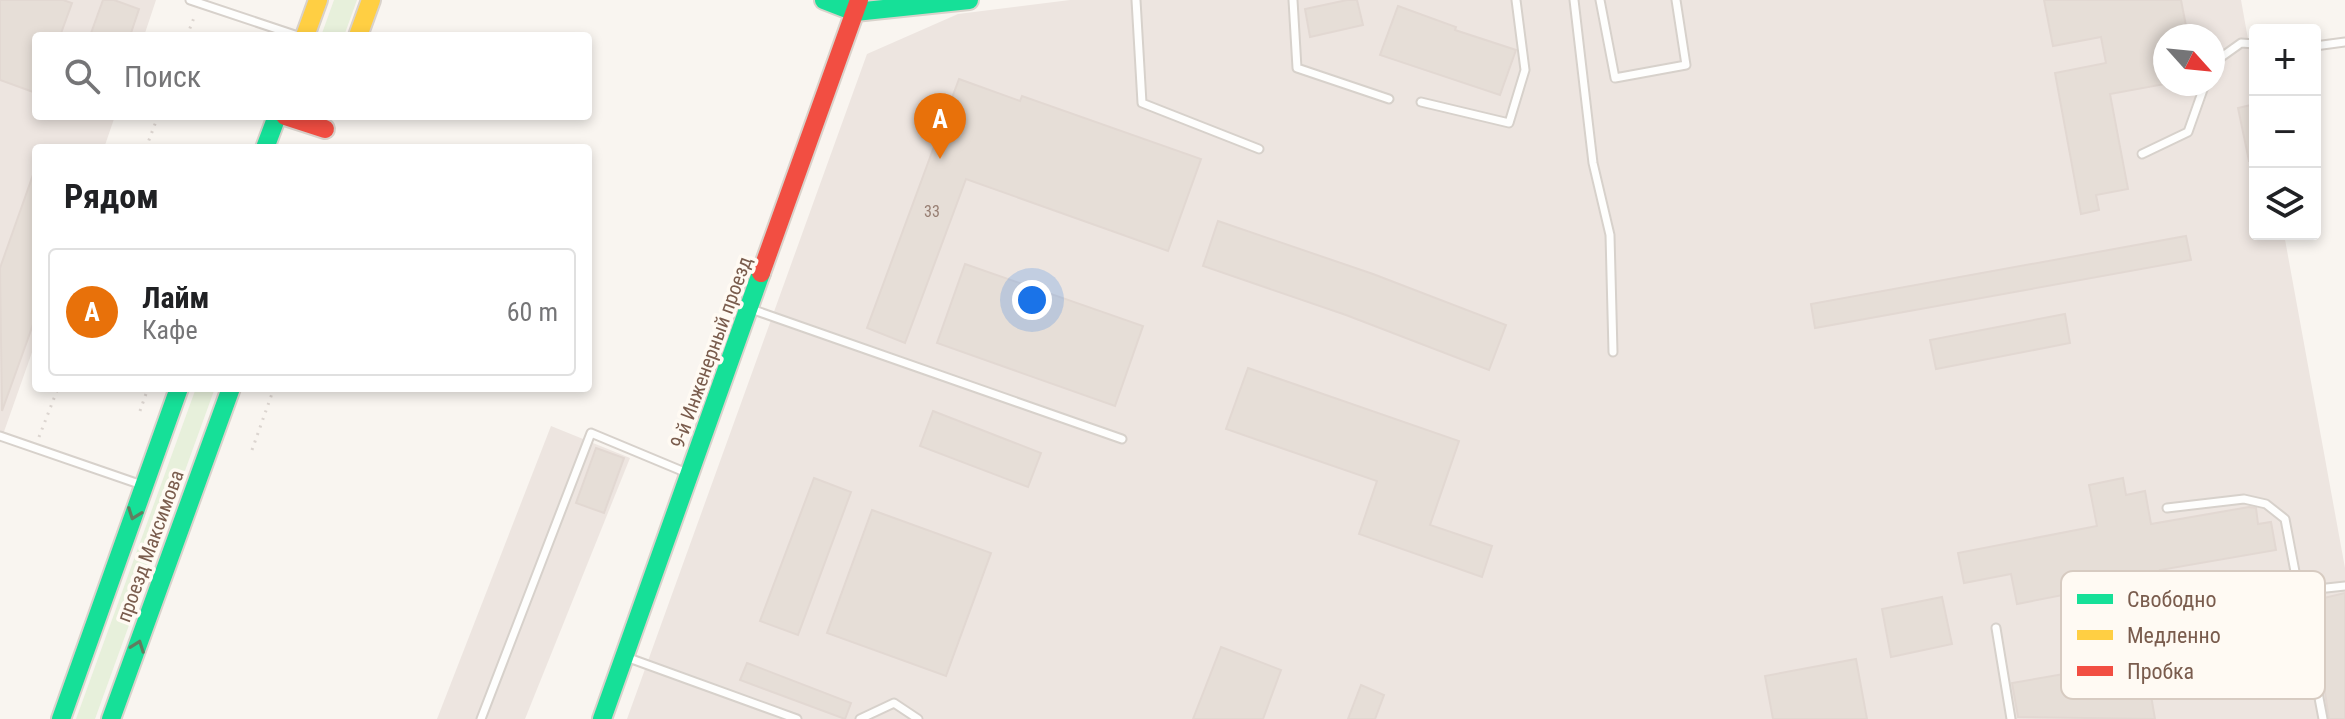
<!DOCTYPE html>
<html lang="ru">
<meta charset="utf-8">
<style>
body{margin:0;font-family:"Roboto Condensed",sans-serif;background:#f6f6f6;color:#202124}
.controls{position:absolute;right:24px;top:24px;display:grid;overflow:hidden;border-radius:8px;box-shadow:0 4px 12px #0003}
.controls button{width:72px;height:72px;display:grid;place-items:center;padding:0;border:0;border-bottom:2px solid #e0e0e0;background:#fff;color:#202124;font:40px sans-serif}
.compass{position:absolute;left:2153px;top:24px;width:72px;height:72px;border-radius:50%;background:#fff;box-shadow:0 4px 12px #0003;rotate:117deg}
.you{position:absolute;left:1032px;top:300px;width:28px;height:28px;margin:-20px;border:6px solid #fff;border-radius:50%;background:#1a73e8;box-shadow:0 0 0 12px #1a73e833}
.badge{display:grid;place-items:center;width:52px;height:52px;border-radius:50%;background:#5c5450;color:#fff;font-size:26px;font-weight:700}
.pin{position:absolute;translate:-50% -66px;filter:drop-shadow(0 2px 4px #0008)}
.pin::after{content:'';position:absolute;top:42px;width:28px;height:24px;background:inherit;clip-path:polygon(0 0,100% 0,50% 100%)}
.list{margin:0;padding:0;list-style:none}
h2{display:flex;justify-content:space-between;align-items:center;height:104px;margin:0;padding:0 32px;font-size:34px}
h2 small{font-size:26px;font-weight:400;color:#757577}
.list li{display:grid;grid-template-columns:52px 1fr auto;gap:24px;align-items:center;box-sizing:border-box;height:128px;margin:0 16px 16px;padding:0 16px;border:2px solid #e0e0e0;border-radius:8px}
.list b{display:block;font-size:30px;white-space:nowrap}
.list p{margin:0;font-size:26px;white-space:nowrap;color:#757577}
.list em{font-size:26px;font-style:normal;color:#757577}
.icon{flex:none;width:44px;height:44px;fill:none;stroke:currentColor;stroke-width:2;stroke-linecap:round;stroke-linejoin:round}
.map{position:relative;flex:none;width:2345px;height:719px;overflow:hidden}
.search{position:absolute;background:#fff;box-shadow:0 4px 12px #0003;left:32px;top:32px;width:560px;height:88px;display:flex;align-items:center;gap:20px;box-sizing:border-box;padding:0 28px;border-radius:8px;color:#757577;font-size:30px}
.panel{position:absolute;background:#fff;box-shadow:0 4px 12px #0003;left:32px;top:144px;width:560px;height:248px;border-radius:8px}
.map>svg:first-child{display:block}
.industrial{fill:#ede5e0;fill-rule:evenodd}
.green{fill:#e7f0db}
.building{fill:#e6ded7;stroke:#e2d8d2;stroke-width:2}
.lines{fill:none;stroke-linecap:round;stroke-linejoin:round}
.lane-casing{stroke:#d7d1cb;stroke-width:11}
.fast-casing{stroke:#d9d2cb;stroke-width:22}
.slow-casing{stroke:#d9d2cb;stroke-width:22}
.jam-casing{stroke:#d9d2cb;stroke-width:22}
.path{stroke:#dcd5d0;stroke-width:3;stroke-dasharray:2 6;stroke-linecap:butt}
.lane{stroke:#fefefd;stroke-width:7}
.fast{stroke:#16e098;stroke-width:18}
.slow{stroke:#ffcf43;stroke-width:18}
.jam{stroke:#f24e42;stroke-width:18}
.oneway{stroke:#617d60}
.labels{text-anchor:middle;dominant-baseline:central;stroke-width:7;stroke-linejoin:round;paint-order:stroke}
.number-label{font-size:16px;fill:#977e72}
.street-label{font-size:20px;fill:#7a5c4d;stroke:#fffaf3}
.key{fill:#fffaf3;stroke:#d7cbc1;stroke-width:2}
.key-label{font-size:22px;fill:#7a5c4d}
</style>
<div class="map">
<svg width="2345" height="719" viewBox="0 0 2345 719">
<rect width="100%" height="100%" fill="#f9f5f0"/>
<g class="industrial">
<polygon points="0,0 156,0 144,36 36,36 36,116 115,116 104,148 36,148 36,341 0,443"/>
<path d="M1070,0H2241L2255,78V234H2284L2345,568V719H627L867,54L958,14ZM2165,36H2213V84H2165Z"/>
<polygon points="551,426 630,458 525,719 437,719"/>
</g>
<g class="green">
<polygon points="334,0 357,0 344,36 321,36"/>
<polygon points="196,388 215,388 95,719 76,719"/>
</g>
<g class="building">
<polygon points="0,0 63,0 72,3 60,36 36,36 36,93 0,80"/>
<polygon points="103,0 114,0 139,9 130,36 90,36"/>
<polygon points="1347,0 1357,0 1363,25 1310,37 1305,9"/>
<polygon points="2044,0 2181,0 2188,36 2165,36 2165,84 2110,94 2128,189 2096,195 2099,210 2081,214 2055,73 2106,63 2101,37 2053,46"/>
<polygon points="1398,6 1456,27 1455,30 1516,50 1500,95 1380,55"/>
<polygon points="959,79 1020,101 1022,96 1201,159 1168,251 966,179 905,343 867,328"/>
<polygon points="2255,104 2255,161 2249,161 2238,108"/>
<polygon points="34,172 36,172 36,316 2,411 0,268"/>
<polygon points="1218,221 1373,274 1506,325 1489,370 1346,315 1203,266"/>
<polygon points="2186,236 2191,260 1815,328 1811,304"/>
<polygon points="965,264 1143,326 1115,406 937,343"/>
<polygon points="2065,314 2070,343 1936,369 1930,340"/>
<polygon points="1248,368 1459,441 1430,525 1492,546 1482,577 1359,534 1377,481 1226,429"/>
<polygon points="933,411 1041,453 1028,487 920,446"/>
<polygon points="596,448 624,458 604,513 576,503"/>
<polygon points="814,478 851,492 798,635 760,621"/>
<polygon points="2123,478 2126,495 2145,491 2151,524 2249,507 2256,508 2258,524 2271,522 2276,550 2160,570 2161,576 2017,604 2011,574 1964,583 1958,553 2097,526 2089,485"/>
<polygon points="872,510 991,553 946,676 827,633"/>
<polygon points="2345,593 2345,719 2329,719 2315,627 2312,627 2307,602"/>
<polygon points="1942,597 1952,644 1891,657 1882,609"/>
<polygon points="1221,647 1281,670 1263,719 1193,719"/>
<polygon points="1856,659 1867,719 1773,719 1765,676"/>
<polygon points="2145,660 2155,719 2018,717 2012,683"/>
<polygon points="747,663 851,703 845,719 740,680"/>
<polygon points="1361,685 1384,695 1375,719 1348,719"/>
</g>
<g class="lines">
<defs>
<g id="lane">
<polyline points="190,0 298,36"/>
<polyline points="1136,0 1142,103 1259,149"/>
<polyline points="1293,0 1297,68 1389,99"/>
<polyline points="1574,0 1593,163 1610,235 1613,352"/>
<polyline points="1600,0 1615,78 1686,65 1676,0"/>
<polyline points="2315,46 2345,42"/>
<polyline points="2213,63 2241,43 2255,44"/>
<polyline points="1421,102 1509,123 1525,70 1516,0"/>
<polyline points="2142,154 2188,132 2205,84"/>
<polyline points="751,309 1122,439"/>
<polyline points="0,436 142,485"/>
<polyline points="2167,508 2244,499 2266,504 2285,519 2323,719"/>
<polyline points="2299,591 2345,586"/>
<polyline points="1996,628 2011,719"/>
<polyline points="626,657 797,719"/>
<polyline points="481,719 591,433 687,473"/>
<polyline points="860,719 894,703 918,719"/>
</g>
<g id="fast">
<polyline points="824,0 855,12 969,0"/>
<polyline points="265,148 277,116"/>
<polyline points="61,719 179,388"/>
<polyline points="111,719 231,388"/>
<polyline points="602,719 761,273"/>
</g>
<g id="slow">
<polyline points="305,36 318,0"/>
<polyline points="358,36 371,0"/>
</g>
<g id="jam">
<polyline points="285,116 325,129"/>
<polyline points="761,273 859,0"/>
</g>
</defs>
<use href="#lane" class="lane-casing"/>
<use href="#fast" class="fast-casing"/>
<use href="#slow" class="slow-casing"/>
<use href="#jam" class="jam-casing"/>
<g class="path">
<polyline points="187,36 195,15"/>
<polyline points="146,148 158,116"/>
<polyline points="140,411 148,388"/>
<polyline points="39,437 58,388"/>
<polyline points="252,450 274,388"/>
</g>
<use href="#lane" class="lane"/>
<use href="#fast" class="fast"/>
<use href="#slow" class="slow"/>
<use href="#jam" class="jam"/>
</g>
<defs><path id="oneway-chevron" d="M-2-3.5L2.5 0L-2 3.5" fill="none" stroke-width="1.6" stroke-linecap="round" stroke-linejoin="round" transform="scale(2)"/></defs>
<g class="oneway">
<use href="#oneway-chevron" transform="translate(134 514) rotate(110)"/>
<use href="#oneway-chevron" transform="translate(138 646) rotate(-70)"/>
</g>
<g class="labels">
<g class="number-label">
<text x="932" y="211">33</text>
</g>
<g class="street-label">
<text transform="translate(711 352) rotate(-70)">9-й Инженерный проезд</text>
<text transform="translate(150 546) rotate(-70)">проезд Максимова</text>
</g>
</g>
<rect x="2061" y="571" width="264" height="128" rx="12" class="key"/>
<rect x="2077" y="594" width="36" height="10" fill="#16e098"/>
<rect x="2077" y="630" width="36" height="10" fill="#ffcf43"/>
<rect x="2077" y="666" width="36" height="10" fill="#f24e42"/>
<g class="key-label">
<text x="2127" y="607">Свободно</text>
<text x="2127" y="643">Медленно</text>
<text x="2127" y="679">Пробка</text>
</g>
</svg>
<div class="controls">
<button>+</button>
<button>−</button>
<button><svg class="icon" aria-label="layers" viewBox="0 0 24 24"><path d="M12 4l9 5-9 5-9-5zM3 14l9 5 9-5"/></svg></button>
</div>
<svg class="compass" viewBox="-18 -18 36 36"><path d="M0-13l5 13h-10z" fill="#e53935"/><path d="M0 13l5-13h-10z" fill="#757577"/></svg>
<div class="you"></div>
<div class="pin badge" style="left:940px;top:159px;background:#e8710a">A</div>
<div class="search"><svg class="icon" aria-label="search" viewBox="0 0 24 24"><circle cx="10" cy="10" r="6"/><path d="M15 15l6 6"/></svg>Поиск</div>
<section class="panel">
<h2>Рядом<small></small></h2>
<ul class="list">
<li><span class="badge" style="background:#e8710a">A</span><div><b>Лайм</b><p>Кафе</p></div><em>60 m</em></li>
</ul>
</section>
</div>
